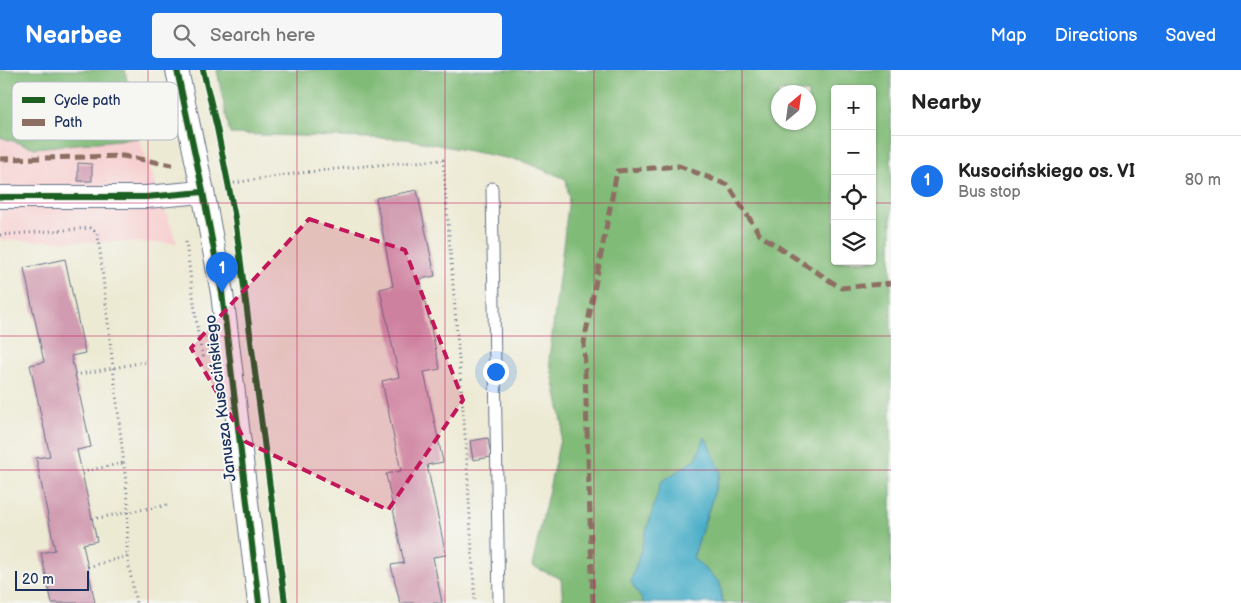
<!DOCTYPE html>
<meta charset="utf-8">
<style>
body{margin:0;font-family:"Balsamiq Sans",sans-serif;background:#f6f6f6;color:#222}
.controls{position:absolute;right:15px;top:15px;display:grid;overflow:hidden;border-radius:5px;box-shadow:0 1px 4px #0004}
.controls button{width:45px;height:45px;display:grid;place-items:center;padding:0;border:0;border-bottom:1px solid #e0e0e0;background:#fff;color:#222;font:25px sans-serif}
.compass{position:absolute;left:771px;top:15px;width:45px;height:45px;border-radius:50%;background:#fff;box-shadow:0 1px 4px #0004;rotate:29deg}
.scale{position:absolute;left:15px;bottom:12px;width:74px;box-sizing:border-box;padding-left:5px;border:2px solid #1b2f5e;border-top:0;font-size:14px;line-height:18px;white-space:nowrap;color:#1b2f5e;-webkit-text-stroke:4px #f6f6f2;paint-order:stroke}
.you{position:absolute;left:495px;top:301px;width:18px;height:18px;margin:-12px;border:4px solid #fff;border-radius:50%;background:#1a73e8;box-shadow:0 0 0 8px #1a73e833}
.badge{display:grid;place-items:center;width:32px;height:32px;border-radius:50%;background:#1a73e8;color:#fff;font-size:16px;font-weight:700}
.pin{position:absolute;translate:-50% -41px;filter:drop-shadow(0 1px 2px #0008)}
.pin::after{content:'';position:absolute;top:26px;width:18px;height:15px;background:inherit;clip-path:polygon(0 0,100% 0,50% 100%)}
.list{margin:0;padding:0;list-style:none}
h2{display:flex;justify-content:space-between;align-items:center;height:65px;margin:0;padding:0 20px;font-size:21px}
h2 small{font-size:16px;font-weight:400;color:#767676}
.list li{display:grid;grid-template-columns:32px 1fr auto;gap:15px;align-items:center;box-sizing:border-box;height:90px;padding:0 20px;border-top:1px solid #e0e0e0}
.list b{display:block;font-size:19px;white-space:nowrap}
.list p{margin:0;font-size:16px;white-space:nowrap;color:#767676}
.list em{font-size:16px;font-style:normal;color:#767676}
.icon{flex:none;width:28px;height:28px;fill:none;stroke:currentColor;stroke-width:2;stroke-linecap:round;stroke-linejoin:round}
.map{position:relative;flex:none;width:891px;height:533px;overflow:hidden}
header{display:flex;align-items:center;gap:30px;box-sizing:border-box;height:70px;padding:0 25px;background:#1a73e8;color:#fff}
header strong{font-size:24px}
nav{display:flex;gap:28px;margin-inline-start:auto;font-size:18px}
.search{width:350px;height:45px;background:#f6f6f6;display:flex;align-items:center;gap:12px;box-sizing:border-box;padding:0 18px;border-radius:5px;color:#767676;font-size:19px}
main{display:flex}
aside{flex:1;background:#fff}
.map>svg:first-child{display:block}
.built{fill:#f7cfd0}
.forest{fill:#81bb78;stroke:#4e756b;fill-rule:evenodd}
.water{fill:#49aec8;stroke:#326e93}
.building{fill:#d19cb1}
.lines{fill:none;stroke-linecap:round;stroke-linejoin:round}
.service-casing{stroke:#647087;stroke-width:13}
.minor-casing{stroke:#647087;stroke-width:24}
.path{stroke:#647087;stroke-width:3;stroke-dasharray:1 4;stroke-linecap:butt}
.service{stroke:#fff;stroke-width:11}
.minor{stroke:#fff;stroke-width:22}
.quiet{stroke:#8d6e63;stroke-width:5;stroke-dasharray:10 5;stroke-linecap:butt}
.cycleway-casing{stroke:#f6f6f2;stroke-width:9}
.cycleway{stroke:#1b5e20;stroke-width:6}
.marked{fill:#c2185b;fill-opacity:0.2;stroke:#c2185b;stroke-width:4;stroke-dasharray:10 6;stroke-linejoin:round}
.grid{fill:none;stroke:#c2185b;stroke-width:1;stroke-opacity:0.55}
.labels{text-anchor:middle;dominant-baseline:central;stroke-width:4;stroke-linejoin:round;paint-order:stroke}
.street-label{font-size:16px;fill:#1b2f5e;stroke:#f6f6f2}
.key{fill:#f6f6f2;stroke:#b4bac6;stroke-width:1}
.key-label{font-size:14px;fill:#1b2f5e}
</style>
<header>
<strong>Nearbee</strong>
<div class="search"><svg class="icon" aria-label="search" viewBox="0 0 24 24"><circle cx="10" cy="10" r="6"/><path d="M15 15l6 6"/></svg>Search here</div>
<nav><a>Map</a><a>Directions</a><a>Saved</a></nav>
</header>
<main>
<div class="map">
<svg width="891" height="533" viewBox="0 0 891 533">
<rect width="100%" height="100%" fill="#f6f6f2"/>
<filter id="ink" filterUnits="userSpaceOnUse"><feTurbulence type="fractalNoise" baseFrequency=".02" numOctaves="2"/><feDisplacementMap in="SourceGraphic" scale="10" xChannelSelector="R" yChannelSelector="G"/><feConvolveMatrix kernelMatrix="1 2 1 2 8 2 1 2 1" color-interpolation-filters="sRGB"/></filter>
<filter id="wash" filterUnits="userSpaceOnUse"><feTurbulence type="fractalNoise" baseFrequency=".0096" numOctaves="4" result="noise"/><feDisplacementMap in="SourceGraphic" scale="20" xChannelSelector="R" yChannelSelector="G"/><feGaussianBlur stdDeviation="1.12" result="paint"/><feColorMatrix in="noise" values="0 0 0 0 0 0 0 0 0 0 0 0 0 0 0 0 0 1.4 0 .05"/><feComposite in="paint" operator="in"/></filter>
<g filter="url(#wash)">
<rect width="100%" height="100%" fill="#edead4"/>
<polygon class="built" points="0,67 35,77 139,68 177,173 0,170"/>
<g class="forest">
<polygon points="0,0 125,0 139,68 35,78 0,67"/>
<path d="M217,0H891V533H723L720,513L693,488L721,402L696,389L683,399L645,467L631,512L644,533H563L561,509L532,496L563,356L549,289L569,128L566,109L522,91L407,69L230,64ZM835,19H872V191H835ZM778,22H808V52H778Z"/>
</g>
<polygon class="water" points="705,367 721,401 693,488 720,513 723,533 644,533 631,512 661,412 696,389"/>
<g id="blocks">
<g class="building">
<polygon points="78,93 92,94 92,111 78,111"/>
<polygon points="417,120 435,206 420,209 440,299 424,302 443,392 427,395 446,485 433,487 442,533 400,533 391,495 404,493 386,404 401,401 382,311 399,307 380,219 393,216 376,128"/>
<polygon points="65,189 85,283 71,286 91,377 77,380 97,471 83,474 95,533 52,533 41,483 55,480 36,388 50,386 30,295 44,292 24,198"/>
<polygon points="488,368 491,387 473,390 470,371"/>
</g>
</g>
</g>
<g filter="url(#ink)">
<use href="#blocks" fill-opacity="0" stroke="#647087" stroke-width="1"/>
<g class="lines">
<defs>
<polyline id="service" points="492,118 499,533"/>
<g id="minor">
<polyline points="177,0 203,122 222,223 259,533"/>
<polyline points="0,127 146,127 203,122"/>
</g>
</defs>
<use href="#service" class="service-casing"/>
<use href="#minor" class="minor-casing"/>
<g class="path">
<polyline points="205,5 217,58 236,156"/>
<path d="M229,114C300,101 371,95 443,90L466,377L475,533"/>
<polyline points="0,165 91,158 97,163 99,172 128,431 127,486 136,533"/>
<polyline points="186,172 199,271 204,289"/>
<polyline points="75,305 145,292"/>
<polyline points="82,402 123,393"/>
<polyline points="92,449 167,435"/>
<polyline points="88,497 127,486"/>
<polyline points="283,517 285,533"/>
</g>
<use href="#service" class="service"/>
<use href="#minor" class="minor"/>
<g class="quiet">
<polyline points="0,89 123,86 172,95"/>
<polyline points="593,533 584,273 617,101 679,96 728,115 760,165 841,218 891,213"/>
</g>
<defs>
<g id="cycleway">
<polyline points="177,0 203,122 222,223 259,533"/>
<polyline points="203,0 217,58 235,148 285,533"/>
<polyline points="0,127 146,127 203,122"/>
</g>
</defs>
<use href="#cycleway" class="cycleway-casing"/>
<use href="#cycleway" class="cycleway"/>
</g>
</g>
<path class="marked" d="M309,149L405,180L463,330L388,440L246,372L191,278Z"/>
<path class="grid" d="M148,0V533M297,0V533M445,0V533M594,0V533M742,0V533M0,133H835M872,133H891M0,266H891M0,400H891"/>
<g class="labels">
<g class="street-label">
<text transform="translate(221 328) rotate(-97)">Janusza Kusocińskiego</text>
</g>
</g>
<rect x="12" y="12" width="166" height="58" rx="8" class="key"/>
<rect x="22" y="27" width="23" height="6" fill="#1b5e20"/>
<rect x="22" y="49" width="23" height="7" fill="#8d6e63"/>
<g class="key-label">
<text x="54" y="35">Cycle path</text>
<text x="54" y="57">Path</text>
</g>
</svg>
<div class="controls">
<button>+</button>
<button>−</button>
<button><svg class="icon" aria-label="locate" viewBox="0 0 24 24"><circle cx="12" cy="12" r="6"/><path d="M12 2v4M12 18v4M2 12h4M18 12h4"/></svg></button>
<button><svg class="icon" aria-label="layers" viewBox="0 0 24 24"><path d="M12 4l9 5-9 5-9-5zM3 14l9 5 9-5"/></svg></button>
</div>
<svg class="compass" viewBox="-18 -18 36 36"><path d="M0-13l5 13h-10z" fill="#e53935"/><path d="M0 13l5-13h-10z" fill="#767676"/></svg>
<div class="scale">20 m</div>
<div class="you"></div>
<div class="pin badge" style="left:222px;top:223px">1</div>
</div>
<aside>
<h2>Nearby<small></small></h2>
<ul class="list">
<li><span class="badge">1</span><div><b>Kusocińskiego os. VI</b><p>Bus stop</p></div><em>80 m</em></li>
</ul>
</aside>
</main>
